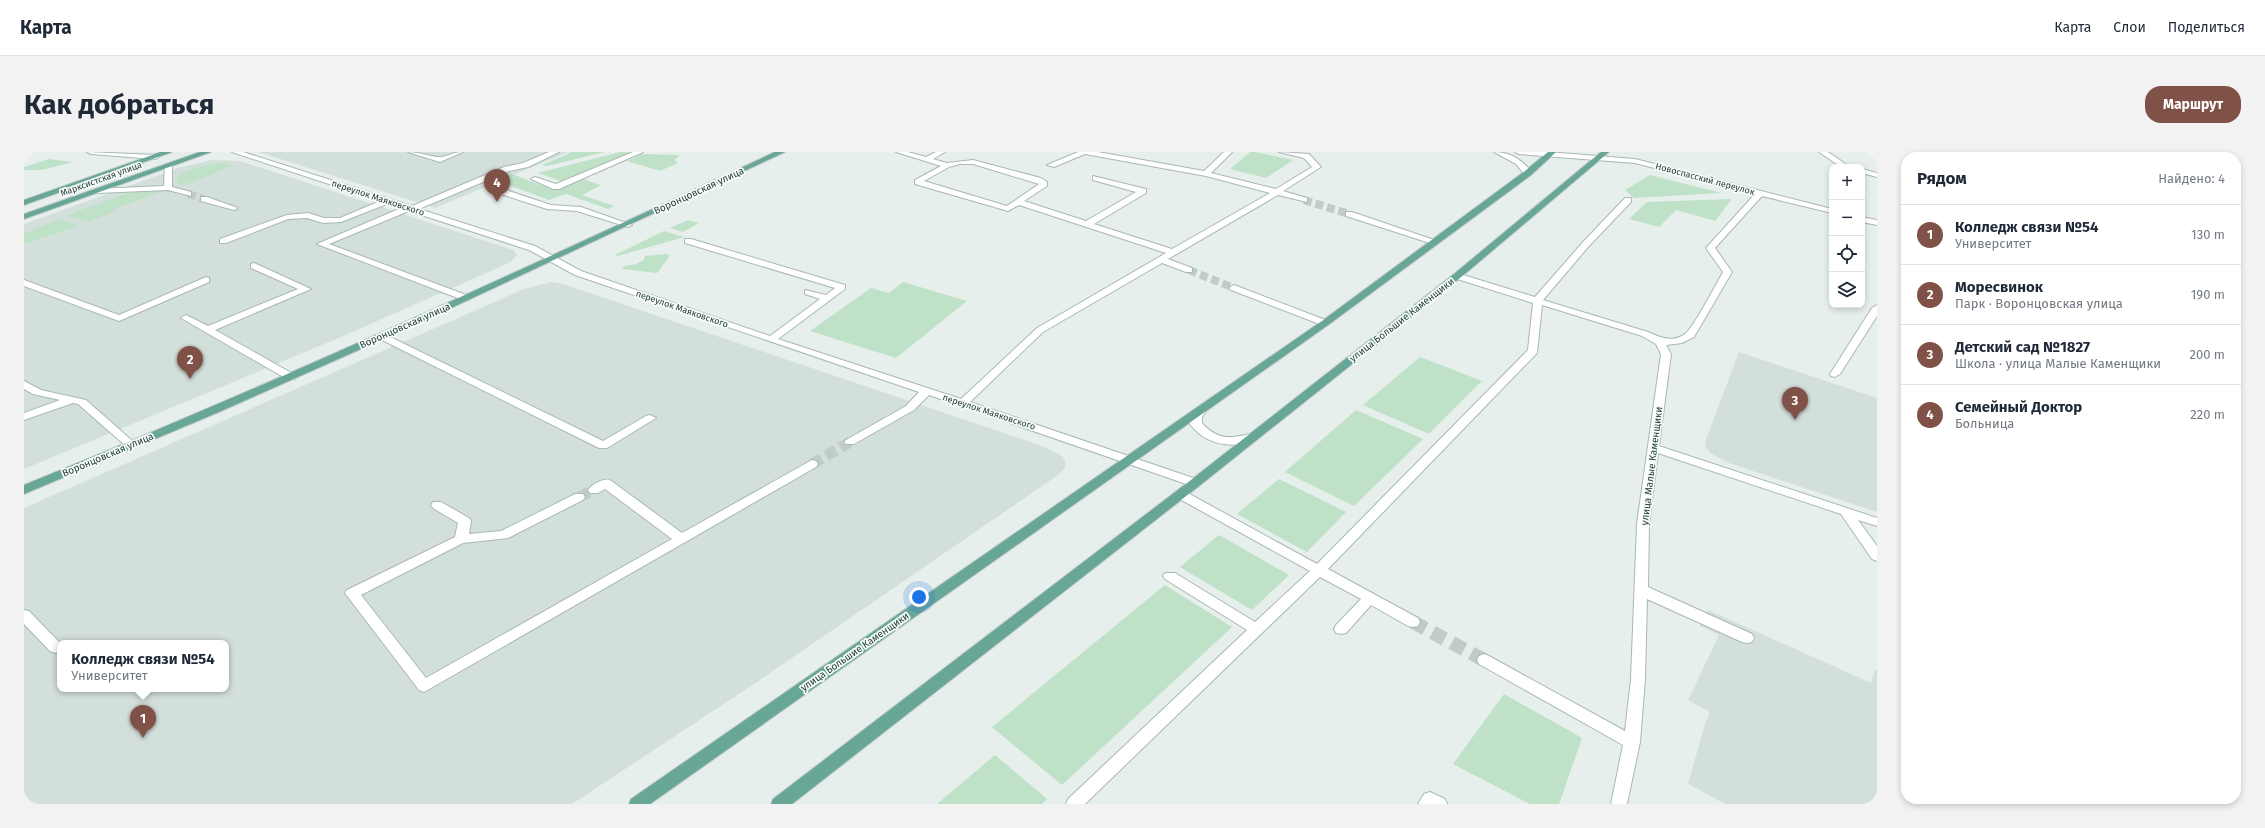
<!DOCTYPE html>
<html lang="ru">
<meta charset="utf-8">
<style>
body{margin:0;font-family:"Fira Sans",sans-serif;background:#f2f2f3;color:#1f2937}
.controls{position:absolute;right:12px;top:12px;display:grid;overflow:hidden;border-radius:8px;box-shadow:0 2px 6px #0003}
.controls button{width:36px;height:36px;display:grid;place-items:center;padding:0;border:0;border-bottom:1px solid #e0e1e3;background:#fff;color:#1f2937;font:20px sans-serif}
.you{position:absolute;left:895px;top:445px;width:14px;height:14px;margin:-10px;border:3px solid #fff;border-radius:50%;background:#1a73e8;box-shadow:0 0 0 6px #1a73e833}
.badge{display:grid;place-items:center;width:26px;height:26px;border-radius:50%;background:#805247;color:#fff;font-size:13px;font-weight:700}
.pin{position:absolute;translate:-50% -33px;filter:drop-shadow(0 1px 2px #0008)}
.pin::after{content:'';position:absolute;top:21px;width:14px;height:12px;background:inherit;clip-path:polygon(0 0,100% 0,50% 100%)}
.popup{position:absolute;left:33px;top:488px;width:172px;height:52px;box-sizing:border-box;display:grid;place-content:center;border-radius:8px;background:#fff;filter:drop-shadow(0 1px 3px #0005);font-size:13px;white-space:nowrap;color:#747a83}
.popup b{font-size:15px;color:#1f2937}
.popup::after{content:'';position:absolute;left:50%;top:100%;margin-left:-8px;border:8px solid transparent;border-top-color:#fff}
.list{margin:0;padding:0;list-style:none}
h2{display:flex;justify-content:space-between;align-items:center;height:52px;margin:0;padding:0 16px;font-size:17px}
h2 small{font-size:13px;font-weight:400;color:#747a83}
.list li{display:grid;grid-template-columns:26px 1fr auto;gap:12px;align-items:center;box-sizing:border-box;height:60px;padding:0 16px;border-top:1px solid #e0e1e3}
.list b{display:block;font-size:15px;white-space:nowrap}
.list p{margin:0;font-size:13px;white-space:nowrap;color:#747a83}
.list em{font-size:13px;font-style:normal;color:#747a83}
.icon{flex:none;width:22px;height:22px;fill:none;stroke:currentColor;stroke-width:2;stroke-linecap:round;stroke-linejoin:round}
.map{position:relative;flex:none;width:1853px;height:652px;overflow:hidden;border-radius:16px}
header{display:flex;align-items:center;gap:24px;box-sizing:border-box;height:56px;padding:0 20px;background:#fff;border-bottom:1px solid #e0e1e3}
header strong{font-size:19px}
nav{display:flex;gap:22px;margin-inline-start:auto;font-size:14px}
.intro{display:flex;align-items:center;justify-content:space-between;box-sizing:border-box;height:96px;padding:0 24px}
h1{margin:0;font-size:28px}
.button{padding:10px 18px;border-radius:16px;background:#805247;color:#fff;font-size:14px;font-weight:700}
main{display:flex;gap:24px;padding:0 24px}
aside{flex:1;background:#fff;border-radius:16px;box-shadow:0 2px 6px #0003}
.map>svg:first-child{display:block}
.built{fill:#d3dfda;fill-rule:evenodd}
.green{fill:#bee1c8}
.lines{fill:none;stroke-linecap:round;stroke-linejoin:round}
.minor-tunnel-far2{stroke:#bfccc8;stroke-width:8;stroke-dasharray:8 4;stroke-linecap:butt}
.minor-tunnel-far1{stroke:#bfccc8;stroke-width:11;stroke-dasharray:11 5.5;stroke-linecap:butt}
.minor-tunnel{stroke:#bfccc8;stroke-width:14;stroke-dasharray:14 8;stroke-linecap:butt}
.minor-casing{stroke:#a8b8b3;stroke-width:2}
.major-casing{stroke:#c1cac8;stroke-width:2}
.minor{fill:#fff;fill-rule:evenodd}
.major{fill:#68a698;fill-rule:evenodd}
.labels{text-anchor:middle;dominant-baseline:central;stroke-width:3.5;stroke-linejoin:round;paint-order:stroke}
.far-street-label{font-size:9px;fill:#23423b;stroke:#f7fbf9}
.street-label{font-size:10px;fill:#23423b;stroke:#f7fbf9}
</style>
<header>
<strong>Карта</strong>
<nav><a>Карта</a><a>Слои</a><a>Поделиться</a></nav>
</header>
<div class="intro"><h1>Как добраться</h1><a class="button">Маршрут</a></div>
<main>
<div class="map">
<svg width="1853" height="652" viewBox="0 0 1853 652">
<rect width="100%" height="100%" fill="#e6efeb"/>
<g class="built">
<polygon points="234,0 544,0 411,56"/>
<polygon points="187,8 216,9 489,98 493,103 487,110 317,185 0,317 0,72 154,16"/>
<path d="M527,130L539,132L1021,295L1038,304L1041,308V316L1034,323L733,530L548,652H0V356L500,137ZM36,491H202V537H36Z"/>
<polygon points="1715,200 1853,246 1853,360 1705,311 1686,301 1682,295 1681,290"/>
<polygon points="1684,458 1847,531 1851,518 1853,519 1853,652 1702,652 1664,632 1681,572 1686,560 1664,548 1695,483 1676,474"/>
</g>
<g class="green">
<polygon points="548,0 581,0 523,14 518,13"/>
<polygon points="596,0 607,0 537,29 514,21"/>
<polygon points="1226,0 1231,0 1269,8 1242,26 1206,17"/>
<polygon points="618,2 656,3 650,8 654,11 636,19 603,9"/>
<polygon points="25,7 49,10 18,18 0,18 0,15"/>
<path d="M199,11L208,13C195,18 164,35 154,32L153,25C166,15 184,13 199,11Z"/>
<polygon points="483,20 529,38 559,27 577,33 558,43 590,54 584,57 542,42 525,48 477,30 469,33 459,30"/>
<polygon points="1626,23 1697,41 1610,46 1601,38"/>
<polygon points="140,39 93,56 86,61 64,70 43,63 104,41"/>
<polygon points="1708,47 1691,69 1652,58 1635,75 1605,67 1623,50"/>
<polygon points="36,68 55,74 0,92 0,81"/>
<polygon points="664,68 675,71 659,80 646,76"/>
<polygon points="640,79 660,85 594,104 591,103"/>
<polygon points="643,102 646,104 633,121 598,117 600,114 612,112 620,108 621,104"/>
<polygon points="879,130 943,149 872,206 786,179 847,136 865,141"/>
<polygon points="1396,205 1458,229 1405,282 1339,253"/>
<polygon points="1332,258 1399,287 1330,354 1261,320"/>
<polygon points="1255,327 1322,360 1283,400 1213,362"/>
<polygon points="1195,383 1265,423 1228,458 1156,415"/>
<polygon points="1141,433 1208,475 1038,633 968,575"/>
<polygon points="1480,542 1558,586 1535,652 1506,652 1429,612"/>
<polygon points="971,603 1023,647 1018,652 913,652"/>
</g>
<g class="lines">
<g class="minor-tunnel-far2">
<polyline points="164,42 180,47"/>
<polyline points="1280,48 1325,62"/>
<polyline points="1165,118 1210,136"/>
</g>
<g class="minor-tunnel-far1">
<polyline points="788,312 826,290"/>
<polyline points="555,345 570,338"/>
</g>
<polyline class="minor-tunnel" points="1389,470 1460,508"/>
<defs>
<g id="minor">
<polygon points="63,0 131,3 135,5 131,7 67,2"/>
<path d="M208,0H219L388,54L480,15L499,11L525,0H535L504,15L485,19L395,57L511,94L557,119L746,184L796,147L781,142V138L802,143L811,136L661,91V87H667L821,133V137L754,187L937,247L1013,176L1142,101L995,53L984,59L891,32V28L917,14L872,0H884L902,5L912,0H921L909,7L923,11L949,8L1017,26L1023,30V34L1000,49L1062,69L1112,40L1069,28V24L1122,37V41L1070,72L1148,97L1246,41L1182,24L1061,2L1030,15L1023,13L1054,0H1074L1180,19L1200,0H1208L1187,21L1252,37L1288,15L1280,6L1255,0L1285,2L1297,15L1259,39L1283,46V50L1254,43L1144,107L1168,116V120H1162L1138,111L1019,180L946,250L1175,328L1177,331L1175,334L1171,335L905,243L890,258L830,292H822L820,290L822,288L882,254L895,240L551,123L505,98L385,59L305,92L445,144V148H439L293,92L377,56L363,52L317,70L299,71L283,66L264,67L202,91H196V87L263,63L284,61L300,66H316L356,49ZM936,12H949L1015,32L983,54L900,29L925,15Z"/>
<path d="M384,0C393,0 412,6 417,5C425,4 429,0 439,0L416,10Z"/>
<polygon points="609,0 619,0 535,37 529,37 507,27 511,25 532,32"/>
<path d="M1470,0C1486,0 1499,8 1508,21L1501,23L1492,12Z"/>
<path d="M1491,0H1523L1611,7L1808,57V61L1738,44L1691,96L1708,120L1670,185L1658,191L1642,193L1647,202L1635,294L1853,366V374L1834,368L1853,394V409L1848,407L1817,362L1634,301L1625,372L1624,435L1728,482L1730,486L1728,490L1723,491L1718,490L1623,447L1621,527L1616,590L1603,652H1587L1599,593L1455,512L1453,508L1455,504L1460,502L1465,504L1601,579L1607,527L1613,372L1637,202L1632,192L1618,184L1518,153L1513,201L1304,417L1394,466L1396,470L1394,474L1389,475L1384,474L1347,453L1322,481L1317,482L1312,481L1310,477L1312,473L1337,447L1296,425L1061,652H1042L1044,647L1223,478L1141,427L1139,424L1141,421H1151L1231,470L1286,419L1152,345L1150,342L1152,339H1160L1293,412L1504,198L1509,151L1430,126V122H1436L1511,145L1559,90L1601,46H1607V50L1565,94L1519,148L1624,180C1637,186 1650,191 1662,181C1669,176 1693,131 1699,120L1682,96L1731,42L1611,11L1495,2Z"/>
<polygon points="1795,0 1804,0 1826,15 1817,15"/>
<polygon points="141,12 148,14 148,35 167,40 167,44 144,38 73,41 69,39 73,37 140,34"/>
<polygon points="1838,17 1853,21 1853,25 1838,21"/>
<polygon points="467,35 473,35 527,53 557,55 608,73 604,75 553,59 523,57 467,39"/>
<polygon points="177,45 183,45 214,56 210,58 177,49"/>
<polygon points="1322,60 1328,60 1416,90 1409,92 1322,64"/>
<polygon points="1838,65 1853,68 1853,73 1838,70"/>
<polygon points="230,111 287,137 191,178 271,223 272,225 271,227 263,227 157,166 162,163 184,174 274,137 227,116 227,112"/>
<polygon points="182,125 185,126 185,130 95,169 0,134 0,128 95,163"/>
<polygon points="1210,133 1304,169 1306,171 1304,173 1298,173 1207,138 1205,136"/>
<polygon points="1853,153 1853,164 1816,222 1811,225 1807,224 1806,222 1848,156"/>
<polygon points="358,181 579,289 622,264 626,263 632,266 583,296 575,296 354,186 353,184"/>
<polygon points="0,229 17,238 62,248 113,293 111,295 103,295 54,252 49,251 0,268 0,261 36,248 9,242 0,237"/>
<path d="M1176,256L1182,259L1178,265V271C1195,290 1208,286 1230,281L1236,284C1233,288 1227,289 1222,291C1201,296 1179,290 1166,272V265L1172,257Z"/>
<path d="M788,308L792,309L794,312L792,315L400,540L395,538L321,441L323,438L431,385L434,371L409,356L407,353L409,350H417L445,366L447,369L445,382L477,379L551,342H559L561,345L559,348L484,386L439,391L337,443L402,526L648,387L581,337L574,341H566L564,338C569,332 579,326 586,328L658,381Z"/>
<polygon points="0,458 5,459 36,491 36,499 31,501 26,499 0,472"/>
<polygon points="1406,640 1421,647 1423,652 1394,652 1400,642"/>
</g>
<g id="major">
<polygon points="137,0 148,0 0,53 0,48"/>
<polygon points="176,0 187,0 0,67 0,62"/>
<path d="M751,0H761L384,176L195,260L0,342V333C254,230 503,116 751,0Z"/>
<polygon points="1524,0 1532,0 1507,23 1304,173 626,652 605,652 607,647 1298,169 1501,19"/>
<polygon points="1577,0 1585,0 1436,126 1175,334 768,652 747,652 749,647 1167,328 1430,122"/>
</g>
</defs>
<use href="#minor" class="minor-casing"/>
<use href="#major" class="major-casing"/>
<use href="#minor" class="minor"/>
<use href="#major" class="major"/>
</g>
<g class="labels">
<g class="far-street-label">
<text transform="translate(77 27) rotate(-20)">Марксистская улица</text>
<text transform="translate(1681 27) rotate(15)">Новоспасский переулок</text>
<text transform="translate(354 46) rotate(18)">переулок Маяковского</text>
<text transform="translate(658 157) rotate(19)">переулок Маяковского</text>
<text transform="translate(965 260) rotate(18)">переулок Маяковского</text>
</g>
<g class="street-label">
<text transform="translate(675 39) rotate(-25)">Воронцовская улица</text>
<text transform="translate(1378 168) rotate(-38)">улица Большие Каменщики</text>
<text transform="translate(381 174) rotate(-24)">Воронцовская улица</text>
<text transform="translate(84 303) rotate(-23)">Воронцовская улица</text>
<text transform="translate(1628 314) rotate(-83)">улица Малые Каменщики</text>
<text transform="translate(831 500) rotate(-35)">улица Большие Каменщики</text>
</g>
</g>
</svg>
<div class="controls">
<button>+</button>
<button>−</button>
<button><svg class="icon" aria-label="locate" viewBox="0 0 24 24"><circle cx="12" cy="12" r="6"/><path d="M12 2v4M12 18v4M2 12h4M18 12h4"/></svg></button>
<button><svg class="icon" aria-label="layers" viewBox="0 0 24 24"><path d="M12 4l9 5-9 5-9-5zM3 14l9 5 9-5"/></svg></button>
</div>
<div class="you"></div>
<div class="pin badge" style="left:119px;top:586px">1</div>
<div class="popup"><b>Колледж связи №54</b>Университет</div>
<div class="pin badge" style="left:166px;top:227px">2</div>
<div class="pin badge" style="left:1771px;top:268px">3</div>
<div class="pin badge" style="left:473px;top:50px">4</div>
</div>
<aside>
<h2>Рядом<small>Найдено: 4</small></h2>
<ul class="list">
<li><span class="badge">1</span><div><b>Колледж связи №54</b><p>Университет</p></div><em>130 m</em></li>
<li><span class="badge">2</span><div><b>Моресвинок</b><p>Парк · Воронцовская улица</p></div><em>190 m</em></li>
<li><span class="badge">3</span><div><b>Детский сад №1827</b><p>Школа · улица Малые Каменщики</p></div><em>200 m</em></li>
<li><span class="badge">4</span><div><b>Семейный Доктор</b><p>Больница</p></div><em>220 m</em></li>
</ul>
</aside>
</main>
